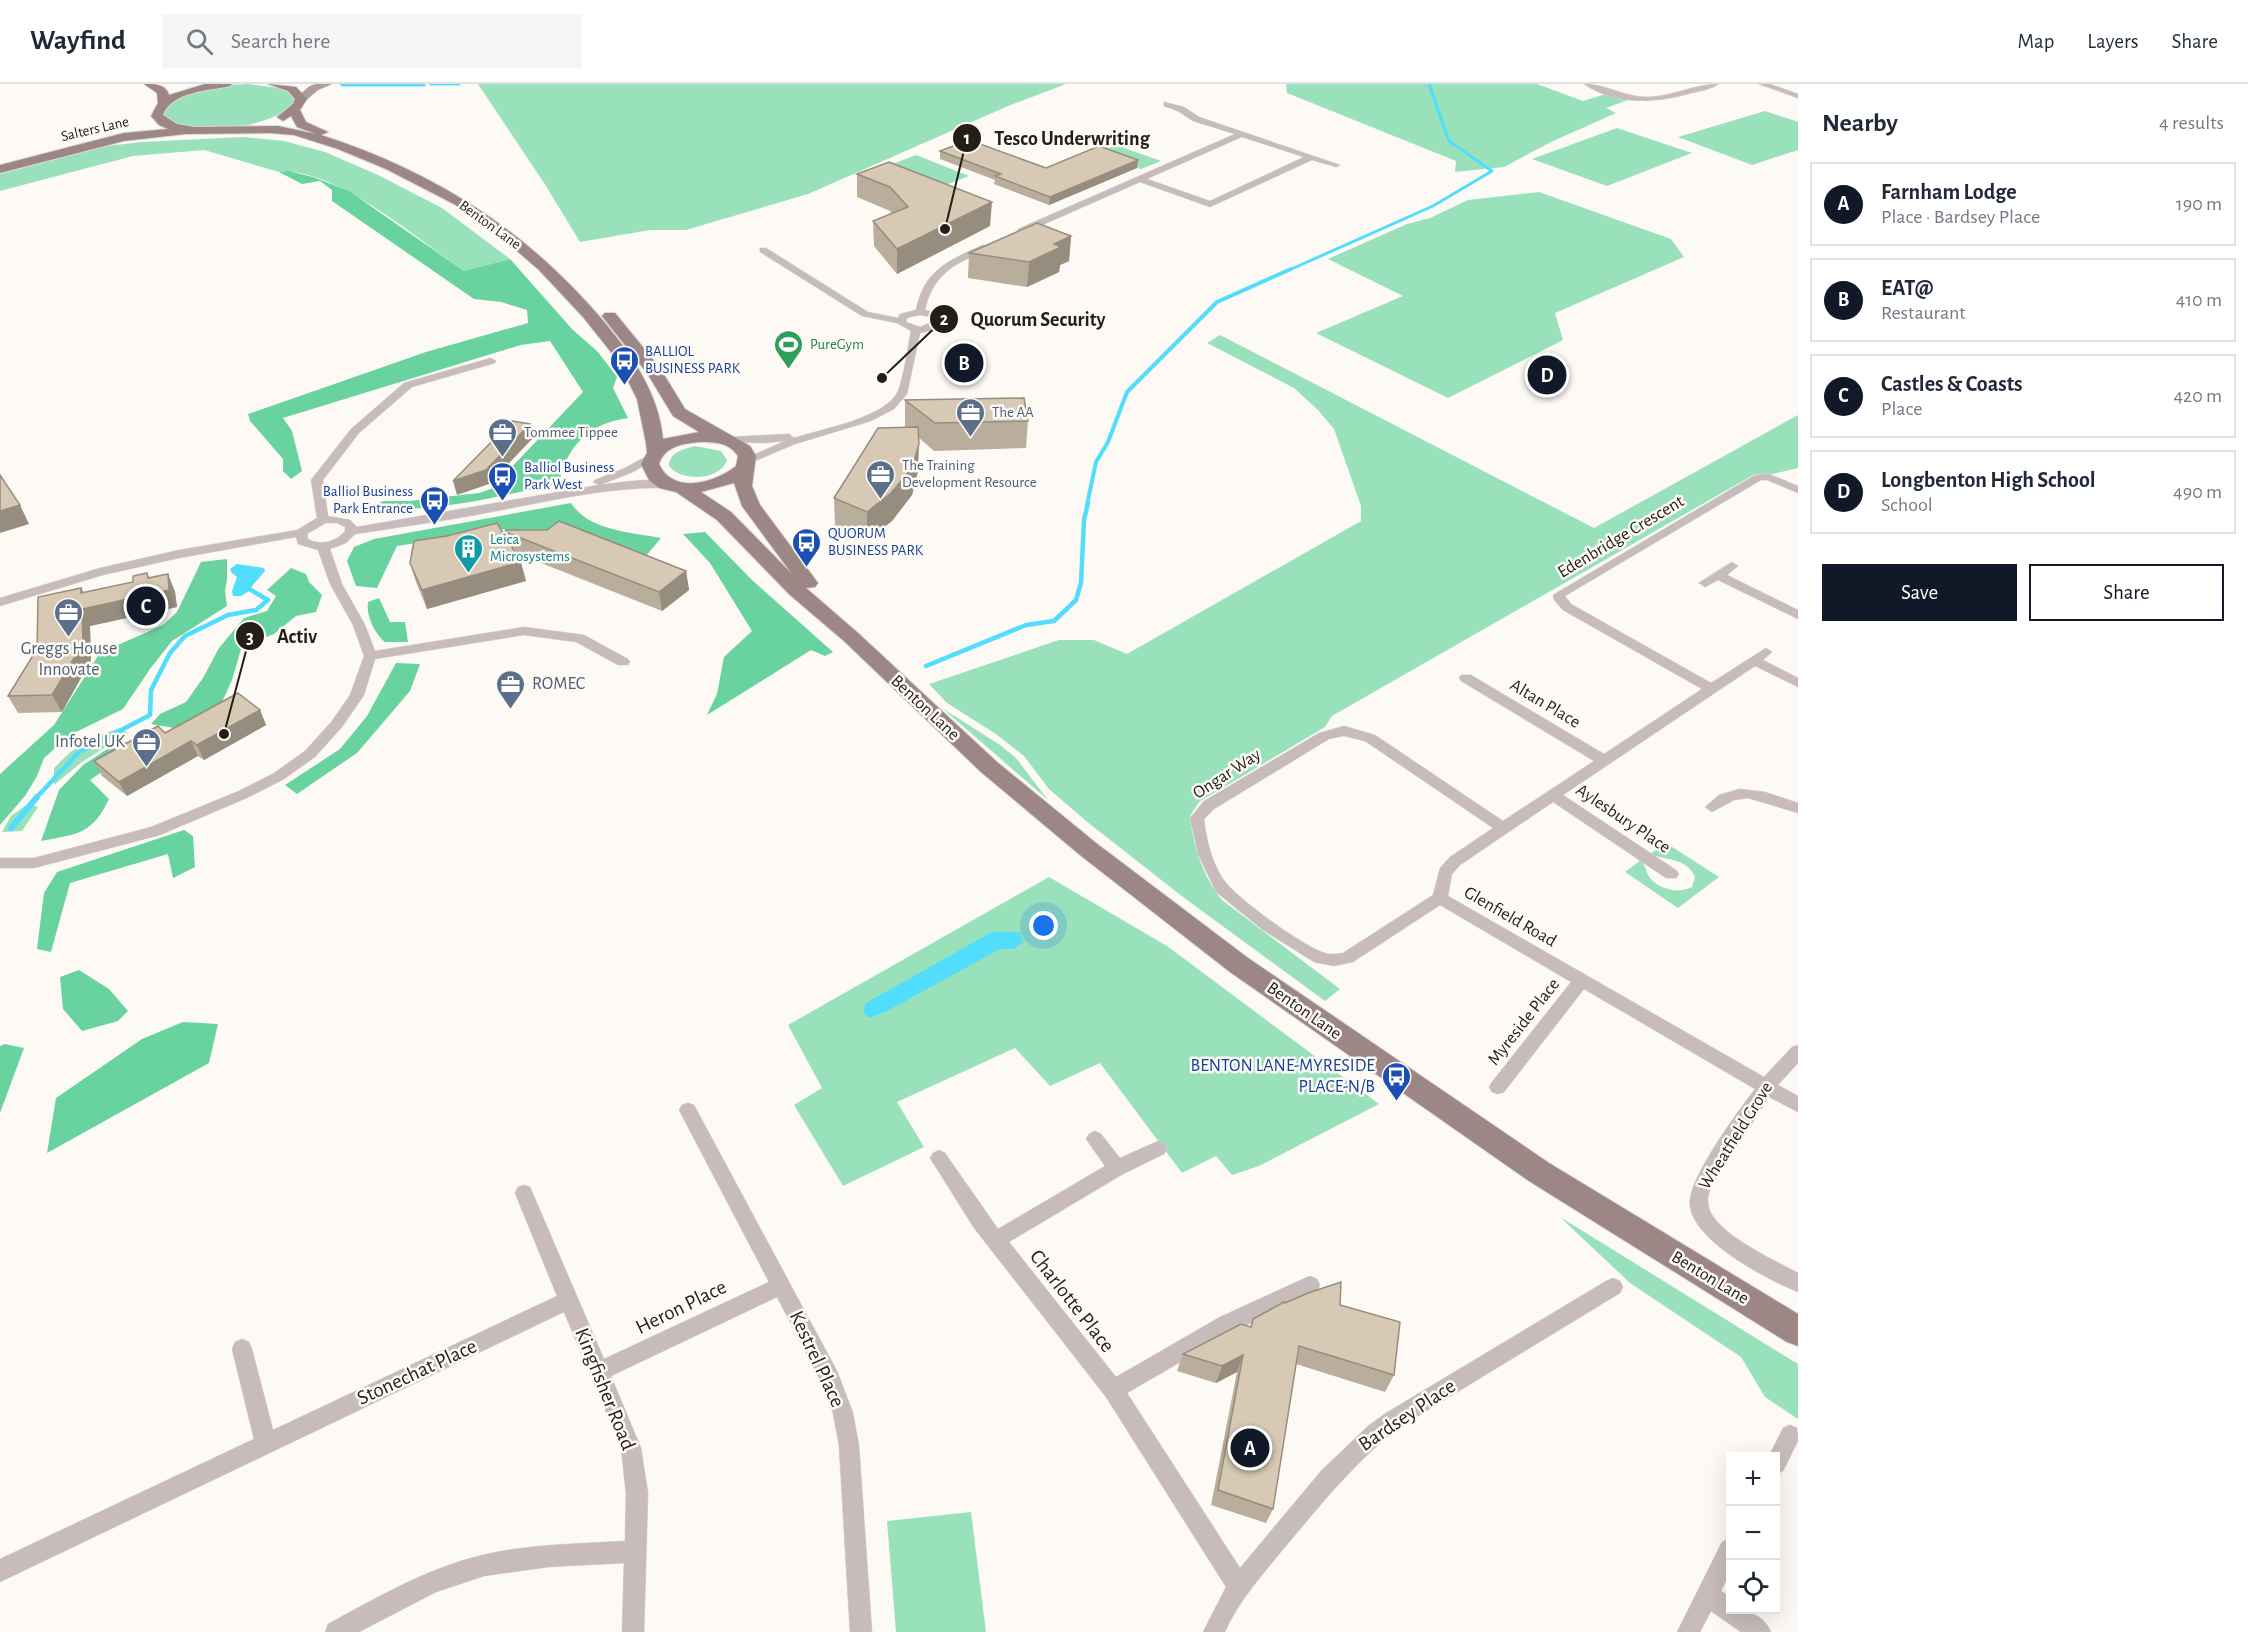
<!DOCTYPE html>
<meta charset="utf-8">
<style>
body{margin:0;font-family:"Alegreya Sans",sans-serif;background:#f6f6f7;color:#1f2937}
.controls{position:absolute;right:18px;bottom:18px;display:grid;overflow:hidden;border-radius:0px;box-shadow:0 6px 24px #0002}
.controls button{width:54px;height:54px;display:grid;place-items:center;padding:0;border:0;border-bottom:2px solid #e0e1e3;background:#fff;color:#1f2937;font:30px sans-serif}
.you{position:absolute;left:1044px;top:842px;width:21px;height:21px;margin:-15px;border:4px solid #fff;border-radius:50%;background:#1a73e8;box-shadow:0 0 0 9px #1a73e833}
.badge{display:grid;place-items:center;width:39px;height:39px;border-radius:50%;background:#111827;color:#fff;font-size:20px;font-weight:700}
.pin{position:absolute;translate:-50% -50%;border:3px solid #fff;box-shadow:0 2px 6px #0006}
.list{margin:0;padding:0;list-style:none}
h2{display:flex;justify-content:space-between;align-items:center;height:78px;margin:0;padding:0 24px;font-size:26px}
h2 small{font-size:20px;font-weight:400;color:#747a83}
.list li{display:grid;grid-template-columns:39px 1fr auto;gap:18px;align-items:center;box-sizing:border-box;height:84px;margin:0 12px 12px;padding:0 12px;border:2px solid #e0e1e3;border-radius:0px}
.list b{display:block;font-size:22px;white-space:nowrap}
.list p{margin:0;font-size:20px;white-space:nowrap;color:#747a83}
.list em{font-size:20px;font-style:normal;color:#747a83}
.actions{display:flex;gap:12px;padding:18px 24px}
.actions a{flex:1;padding:14px 0;border:2px solid #111827;border-radius:0px;text-align:center;font-size:21px;color:#111827}
.actions .main{background:#111827;color:#fff}
.icon{flex:none;width:33px;height:33px;fill:none;stroke:currentColor;stroke-width:2;stroke-linecap:round;stroke-linejoin:round}
.map{position:relative;flex:none;width:1798px;height:1548px;overflow:hidden}
header{display:flex;align-items:center;gap:36px;box-sizing:border-box;height:84px;padding:0 30px;background:#fff;border-bottom:2px solid #e0e1e3}
header strong{font-size:28px}
nav{display:flex;gap:33px;margin-inline-start:auto;font-size:21px}
.search{width:420px;height:54px;background:#f6f6f7;display:flex;align-items:center;gap:15px;box-sizing:border-box;padding:0 21px;border-radius:0px;color:#747a83;font-size:22px}
main{display:flex}
aside{flex:1;background:#fff}
.map>svg:first-child{display:block}
.green{fill:#99e1bb}
.forest{fill:#68d39f}
.water{fill:#52ddfc}
.lines{fill:none;stroke-linecap:round;stroke-linejoin:round}
.stream-far3{stroke:#52ddfc;stroke-width:3}
.stream-far2{stroke:#52ddfc;stroke-width:4}
.stream-far1{stroke:#52ddfc;stroke-width:4.5}
.stream{stroke:#52ddfc;stroke-width:6}
.minor-casing{stroke:#dad7d2;stroke-width:1}
.secondary-casing{stroke:#dad7d2;stroke-width:1}
.primary-casing{stroke:#dad7d2;stroke-width:2}
.minor{fill:#c8bbbc;fill-rule:evenodd}
.secondary{fill:#af9c9d;fill-rule:evenodd}
.primary{fill:#9d8686;fill-rule:evenodd}
.wall{fill:#b9ad9b}
.shaded-wall{fill:#968d7e}
.building{fill:#d7c9b4;stroke:#968d7e;stroke-width:1.5}
.labels{text-anchor:middle;dominant-baseline:central;stroke-width:5;stroke-linejoin:round;paint-order:stroke}
.far-street-label{font-size:15px;fill:#241e17;stroke:#fdfaf6}
.far-leisure-label{font-size:15px;fill:#27864d;stroke:#fdfaf6;text-anchor:start}
.far-transit-label{font-size:15px;fill:#164399;stroke:#fdfaf6;text-anchor:start}
.far-service-label{font-size:15px;fill:#4e5e75;stroke:#fdfaf6;text-anchor:start}
.far-culture-label{font-size:15px;fill:#0d838f;stroke:#fdfaf6;text-anchor:start}
.street-label{font-size:18px;fill:#241e17;stroke:#fdfaf6}
.service-label{font-size:18px;fill:#4e5e75;stroke:#fdfaf6}
.transit-label{font-size:18px;fill:#164399;stroke:#fdfaf6;text-anchor:end}
.near-street-label{font-size:21px;fill:#241e17;stroke:#fdfaf6}
.leader{fill:none;stroke:#241e17;stroke-width:2}
.callout-dot{fill:#241e17;stroke:#fdfaf6;stroke-width:2}
.mark-label{font-size:18px;text-anchor:middle;font-weight:bold;fill:#fff}
.callout-label{font-size:20px;text-anchor:middle;font-weight:bold;fill:#241e17;stroke:#fdfaf6;stroke-width:5;stroke-linejoin:round;paint-order:stroke}
</style>
<header>
<strong>Wayfind</strong>
<div class="search"><svg class="icon" aria-label="search" viewBox="0 0 24 24"><circle cx="10" cy="10" r="6"/><path d="M15 15l6 6"/></svg>Search here</div>
<nav><a>Map</a><a>Layers</a><a>Share</a></nav>
</header>
<main>
<div class="map">
<svg width="1798" height="1548" viewBox="0 0 1798 1548">
<rect width="100%" height="100%" fill="#fdfaf6"/>
<g class="green">
<path d="M248,0L279,4L289,8L294,14L293,20C275,43 181,58 164,31C168,6 227,1 248,0Z"/>
<polygon points="478,0 1066,0 1008,22 808,110 686,146 650,146 580,158 546,102"/>
<polygon points="1286,0 1537,0 1583,17 1609,9 1631,15 1606,24 1616,29 1551,58 1504,83 1455,88 1456,77 1287,9"/>
<polygon points="1765,27 1798,38 1798,66 1752,81 1678,53"/>
<polygon points="1617,44 1692,69 1607,102 1532,75"/>
<path d="M243,53L284,57L325,68L378,91L442,124L510,175L464,187C419,156 334,82 279,88L204,66L133,72L0,107V90L107,62L142,58Z"/>
<polygon points="1113,60 1161,77 1141,85 1094,69"/>
<polygon points="916,71 969,92 933,106 879,85"/>
<polygon points="1539,108 1671,155 1684,173 1555,229 1563,256 1448,314 1316,249 1403,212 1328,175 1407,140 1430,134 1468,116"/>
<path d="M1220,251L1594,444L1798,331V384L1768,391L1755,390L1332,632L1325,643L1199,718L1190,732C1193,761 1203,793 1222,816L1340,905L1325,917L1183,813L1086,737L1049,705L1024,672L996,650L947,619L929,600L1059,556H1094L1127,570L1361,437V422L1334,345L1318,326L1294,304L1207,259Z"/>
<path d="M695,362L721,367L727,376C720,397 681,398 669,382C669,368 684,365 695,362Z"/>
<polygon points="942,624 1000,661 1016,674 1048,716"/>
<path d="M121,644L128,649L82,678L54,701V684C78,659 89,654 121,644Z"/>
<polygon points="29,719 38,723 22,747 2,748 11,732"/>
<path d="M1666,759L1719,793L1678,824L1625,788L1641,776C1646,782 1646,789 1650,794C1660,806 1679,810 1692,803L1695,793C1686,773 1667,777 1650,770Z"/>
<polygon points="1049,793 1167,862 1379,1020 1259,1082 1232,1091 1216,1072 1182,1089 1100,979 1050,1002 1015,964 897,1018 924,1063 843,1102 794,1021 822,1004 788,941"/>
<polygon points="1560,1133 1798,1280 1798,1335 1765,1313 1741,1273 1630,1199"/>
<polygon points="971,1428 986,1548 896,1548 887,1437"/>
</g>
<g class="forest">
<path d="M288,87L313,93L349,107L464,187L510,175L572,245L598,268L617,293L613,304L628,334C590,339 566,362 559,400C498,411 431,432 369,422L384,417H409L479,409L491,405L583,308L550,257L521,261L283,334L292,347L302,387L291,395L283,387V375L250,337L248,330L426,268L528,239L527,226L501,218L474,215L332,117V106L320,97L302,100L279,88Z"/>
<path d="M571,419C589,447 631,448 661,454L646,472L511,454L504,445L397,462L377,504L356,502L347,477L354,463L374,455Z"/>
<polygon points="705,448 752,496 833,568 825,572 811,566 707,631 717,610 724,573 752,547 710,479 683,450"/>
<polygon points="227,475 227,496 225,506 227,522 172,557 150,585 123,625 70,651 44,674 37,692 25,712 0,741 0,690 54,641 100,569 163,541 177,528 201,478"/>
<polygon points="291,484 306,490 309,498 322,511 316,528 296,532 274,550 242,562 232,596 218,627 174,644 151,640 160,630 186,618 203,594 219,564 244,534 267,527 276,512 267,506"/>
<path d="M379,514L390,538H405L408,558H385C374,549 366,531 368,518Z"/>
<polygon points="396,579 420,580 410,607 357,669 297,710 285,701 340,665 367,632"/>
<path d="M118,658H134L140,662L90,696L109,715C92,751 77,750 41,757L59,706L83,681Z"/>
<polygon points="184,746 193,752 195,783 173,794 168,770 70,799 51,868 37,865 44,809 57,788"/>
<polygon points="79,886 109,905 128,927 118,937 82,947 63,925 60,893"/>
<polygon points="183,938 218,940 209,979 47,1069 56,1014 142,955"/>
<polygon points="5,960 24,964 0,1029 0,962"/>
</g>
<g class="water">
<polygon points="237,480 264,484 265,487 252,502 251,506 241,512 233,512 232,507 237,493 232,489 230,485"/>
<polygon points="992,848 1020,848 1023,858 1014,865 1000,865 889,926 869,934 863,928 866,919"/>
</g>
<g class="lines">
<g class="stream-far3">
<polyline points="431,0 459,0"/>
<polyline points="342,1 424,1"/>
<polyline points="1287,187 1433,122 1492,87 1449,57 1429,0"/>
</g>
<polyline class="stream-far2" points="1087,421 1096,378 1108,358 1127,308 1217,218 1291,185"/>
<g class="stream-far1">
<polyline points="926,582 1026,541 1054,537 1076,516 1081,499 1084,436 1088,419"/>
<polyline points="36,714 79,668 150,631 151,606 170,569 185,552 228,531 256,526 268,516 251,506"/>
</g>
<polyline class="stream" points="11,744 37,713"/>
<defs>
<g id="minor">
<path d="M1584,0C1607,0 1626,14 1649,13C1673,12 1695,0 1719,0C1711,5 1701,7 1692,9C1657,19 1616,22 1584,0Z"/>
<polygon points="1759,0 1770,0 1798,10 1798,14"/>
<path d="M1164,18L1184,23L1199,33L1340,81L1336,83L1312,76L1210,123L1140,98L1024,149H1018V145L1235,50L1193,37L1178,27L1164,22ZM1242,53L1304,73L1210,117L1147,95Z"/>
<path d="M983,161L990,163C984,168 976,170 969,174C945,185 931,199 925,226L938,229L944,238L934,246L920,249L907,310L894,325L871,337L795,360L748,380L744,379V375L785,357L764,359L725,358V354L729,353L789,350L794,354C822,345 879,335 896,311C903,300 908,261 911,247L897,239L862,232L760,168V164H766L868,228L898,234L900,230L916,226C924,186 949,176 983,161ZM920,231L931,233L934,237L920,243L906,238L907,234Z"/>
<path d="M491,274L496,277L495,279L412,303L359,349L323,396L328,432L350,436L357,443L599,401L593,398L595,396L625,384L652,369L656,370V374L633,388L600,401C616,399 665,391 678,401L672,404C610,402 551,417 491,428C446,437 400,443 355,450L346,459L330,465L342,500L365,541L375,567L524,543L584,551L628,575L630,578L628,581H618L576,558L524,551L375,575L364,611L342,643L315,673L284,695L249,713L160,751L34,784H0V774H34L151,743L239,707L274,689L305,667L332,637L350,611L364,572L353,541L330,500L318,466L298,460L296,453L179,474L103,491L0,522V514L100,484L179,466L297,446L317,434L311,396L351,345L404,299ZM326,439H337L345,443V447C336,458 321,462 308,455L307,450Z"/>
<path d="M1769,390L1798,402V409L1767,396H1761L1565,512L1571,520L1711,599L1766,564L1772,568L1763,576L1798,594V603L1755,582L1563,711L1676,786L1679,790L1676,794H1666L1553,718L1460,781L1452,790L1448,812L1764,993L1792,963L1798,961V979L1778,1001L1798,1012V1028L1769,1013L1710,1105C1709,1109 1707,1115 1708,1119C1710,1148 1775,1176 1798,1189V1208C1768,1196 1686,1154 1690,1116C1692,1090 1738,1027 1755,1005L1584,905L1504,1008L1498,1010L1492,1008L1489,1003L1492,998L1571,898L1440,821L1353,878L1334,882L1314,878L1263,846L1216,808L1198,770L1190,734L1204,717L1319,649L1344,642L1375,651L1503,737L1594,677L1461,597L1459,594L1461,591H1471L1604,670L1702,605L1563,526L1554,516L1553,511L1755,391ZM1344,652L1365,657L1493,744L1450,773L1440,784L1433,811L1343,869C1337,870 1330,871 1325,869C1304,863 1241,817 1227,800C1213,784 1206,755 1204,735L1214,725L1329,655Z"/>
<polygon points="1732,478 1738,482 1727,491 1798,526 1798,535 1718,496 1705,503 1699,499"/>
<polygon points="1740,705 1765,708 1798,719 1798,729 1748,714 1734,716 1712,728 1705,723 1719,711"/>
<path d="M688,1019L694,1021L837,1287L853,1329L859,1362L872,1548H850L839,1362L833,1329L821,1298L777,1213L611,1292L641,1364L648,1409L644,1548H622L624,1479L548,1483L484,1492L436,1508L359,1548H325L328,1540C378,1513 427,1484 483,1471C529,1460 577,1460 625,1457L626,1409L621,1364L564,1228L0,1498V1475L254,1355L232,1265L235,1258L242,1255L249,1258L252,1265L273,1346L557,1212L515,1109L518,1103L524,1101L530,1103L604,1275L769,1198L679,1026L682,1021Z"/>
<path d="M1095,1047L1101,1050L1120,1074L1158,1057L1164,1060L1167,1065L1164,1070L1123,1090L1009,1158L1116,1293L1220,1233L1303,1195L1310,1192L1317,1195L1320,1201L1317,1207L1234,1247L1127,1309L1240,1484L1321,1387L1368,1342L1386,1329L1606,1197L1613,1194L1620,1197L1623,1203L1620,1209L1400,1343C1353,1379 1318,1424 1280,1469C1260,1494 1238,1518 1225,1548H1203L1226,1503L1106,1313L974,1144L930,1074L933,1069L939,1066L945,1069L998,1145L1105,1082L1086,1055L1089,1050Z"/>
<polygon points="1790,1341 1797,1344 1798,1357 1783,1387 1776,1391 1776,1372 1769,1372 1783,1344"/>
<path d="M1730,1455V1488L1721,1507L1730,1513V1526C1748,1526 1764,1531 1771,1548H1741L1711,1527L1700,1548H1677L1722,1458Z"/>
</g>
<polygon id="secondary" points="316,0 332,0 318,6 305,17 297,17 297,13 310,2"/>
<path id="primary" d="M144,0C154,0 166,0 169,11L205,0H232L230,2C209,7 172,7 163,31L177,40L195,43L278,42L316,50L297,43L291,32L283,37L277,33L293,20L295,15L288,7L268,0L296,3L307,15L300,26L306,38L328,48L321,51C435,88 528,147 605,239C633,273 659,310 663,355L699,348L673,332L647,289L602,232L605,229H615L660,284L685,325L750,362L756,372L752,402L760,421L818,499L815,503L806,504L858,549L997,678L1096,759L1248,874L1549,1079L1798,1230V1262L1787,1258L1529,1097L1230,888L1080,771L981,688L844,557L790,511L717,436L676,408L659,404L649,396L641,380L647,369L646,359L637,315L618,277L583,233L539,186L494,147L454,120L386,85L338,65L294,51L269,49L186,50L124,57L0,89V81L124,49L168,45L159,41L151,32L158,19L157,9ZM699,358C714,358 729,358 738,372L736,382C715,399 673,411 659,380C665,362 682,360 699,358ZM734,399L742,422L792,490L731,428L701,408Z"/>
</defs>
<use href="#minor" class="minor-casing"/>
<use href="#secondary" class="secondary-casing"/>
<use href="#primary" class="primary-casing"/>
<use href="#minor" class="minor"/>
<use href="#secondary" class="secondary"/>
<use href="#primary" class="primary"/>
</g>
<g class="wall">
<polygon points="940,67 1046,84 1137,84 1049,121 994,100 995,96 940,75"/>
<polygon points="857,90 990,142 897,190 874,162 873,137 892,130 890,127 857,113"/>
<polygon points="1071,152 1069,177 1060,181 1059,188 1027,203 968,194 969,169"/>
<polygon points="905,316 1028,337 1026,364 934,367 918,353 918,387 912,411 892,437 867,456 835,441 834,414 906,344 905,343"/>
<polygon points="505,448 686,487 689,506 662,527 516,469 526,497 427,525 416,498 410,479 506,453"/>
<polygon points="168,490 175,508 177,523 90,542 91,576 62,628 18,629 8,612 81,504 84,509"/>
<polygon points="260,626 266,641 204,676 198,672 127,712 102,692 94,677 165,649"/>
<polygon points="1285,1219 1340,1221 1394,1291 1385,1308 1296,1280 1273,1425 1266,1439 1211,1421 1237,1288 1216,1299 1177,1287 1183,1270 1250,1243"/>
</g>
<g class="shaded-wall">
<polygon points="1138,76 1137,84 1049,121 1050,113"/>
<polygon points="992,118 990,142 897,190 897,165"/>
<polygon points="1071,152 1069,177 1060,181 1059,188 1027,203 1029,178 1054,160"/>
<polygon points="530,340 533,354 489,400 457,411 453,397"/>
<polygon points="919,360 918,387 912,411 892,437 867,456 867,428"/>
<polygon points="20,421 29,440 0,449 0,427"/>
<polygon points="521,478 526,497 427,525 422,506"/>
<polygon points="686,487 689,506 662,527 659,508"/>
<polygon points="147,489 155,507 168,490 175,508 177,523 90,542 91,576 62,628 52,611 81,509 81,504 90,521 148,494"/>
<polygon points="260,626 266,641 204,676 197,661"/>
<polygon points="191,657 198,672 127,712 119,698"/>
<polygon points="1243,1271 1237,1288 1216,1299 1222,1282"/>
</g>
<g class="building">
<polygon points="969,56 1046,84 1099,62 1138,76 1050,113 995,92 1001,90 940,67"/>
<polygon points="889,78 992,118 897,165 873,137 908,123 890,103 857,90"/>
<polygon points="1037,139 1071,152 1054,160 1061,163 1029,178 969,169"/>
<polygon points="1024,314 1028,337 935,339 905,316"/>
<polygon points="512,337 530,340 486,386 453,397"/>
<polygon points="918,343 919,360 912,384 891,409 867,428 834,414 878,344"/>
<polygon points="0,391 20,421 0,427"/>
<polygon points="559,437 686,487 659,508 505,448 506,446 547,446"/>
<polygon points="497,439 521,478 422,506 410,479 414,457 447,452"/>
<polygon points="147,489 148,494 168,490 169,506 82,525 83,559 52,611 8,612 37,565 38,513 81,504 81,509 133,498 133,492"/>
<polygon points="238,609 260,626 197,661 191,657 119,698 94,677 158,642 165,649"/>
<polygon points="1341,1198 1340,1221 1400,1238 1394,1291 1299,1262 1273,1425 1218,1406 1243,1271 1222,1282 1183,1270 1241,1240 1251,1243 1253,1235 1284,1218 1285,1219 1308,1209"/>
</g>
<defs>
<symbol id="stadium-pin" viewBox="-11 -11 22 30"><path d="M0 17L-7.5 6A9.5 9.5 0 1 1 7.5 6Z" fill="#2e9e5b" stroke="#fdfaf6"/><path d="M0-5a6.5 5 0 1 0 0 10a6.5 5 0 1 0 0-10ZM-3.5-1.8h7v3.6h-7Z" fill="#fff"/></symbol>
<symbol id="bus-pin" viewBox="-11 -11 22 30"><path d="M0 17L-7.5 6A9.5 9.5 0 1 1 7.5 6Z" fill="#1a4fb4" stroke="#fdfaf6"/><path d="M-5-6H5V4H4V6H2V4H-2V6H-4V4H-5ZM-3.5-4V0h7V-4ZM-3.5 1.2v1.5H-2V1.2ZM2 1.2v1.5H3.5V1.2Z" fill="#fff"/></symbol>
<symbol id="office-pin" viewBox="-11 -11 22 30"><path d="M0 17L-7.5 6A9.5 9.5 0 1 1 7.5 6Z" fill="#5c6f8a" stroke="#fdfaf6"/><path d="M-6-3h4V-5.5h4V-3h4V5H-6ZM-1-4.5V-3h2v-1.5ZM-6 0V1H6V0Z" fill="#fff"/></symbol>
<symbol id="building-pin" viewBox="-11 -11 22 30"><path d="M0 17L-7.5 6A9.5 9.5 0 1 1 7.5 6Z" fill="#0f9aa8" stroke="#fdfaf6"/><path d="M-4-6H4V6H1V3H-1V6H-4ZM-2.5-4.3h1.7v1.8h-1.7ZM.8-4.3h1.7v1.8H.8ZM-2.5-1h1.7V.8h-1.7ZM.8-1h1.7V.8H.8Z" fill="#fff"/></symbol>
</defs>
<g fill-rule="evenodd">
<use href="#stadium-pin" x="772" y="244" width="33" height="45"/>
<use href="#bus-pin" x="608" y="260" width="33" height="45"/>
<use href="#office-pin" x="954" y="312" width="33" height="45"/>
<use href="#office-pin" x="486" y="332" width="33" height="45"/>
<use href="#office-pin" x="864" y="374" width="33" height="45"/>
<use href="#bus-pin" x="486" y="376" width="33" height="45"/>
<use href="#bus-pin" x="418" y="400" width="33" height="45"/>
<use href="#bus-pin" x="790" y="442" width="33" height="45"/>
<use href="#building-pin" x="452" y="448" width="33" height="45"/>
<use href="#office-pin" x="52" y="512" width="33" height="45"/>
<use href="#office-pin" x="494" y="584" width="33" height="45"/>
<use href="#office-pin" x="130" y="642" width="33" height="45"/>
<use href="#bus-pin" x="1380" y="976" width="33" height="45"/>
</g>
<g class="labels">
<g class="far-street-label">
<text transform="translate(95 45) rotate(-13)">Salters Lane</text>
<text transform="translate(490 141) rotate(36)">Benton Lane</text>
</g>
<g class="far-leisure-label">
<text x="810" y="260">PureGym</text>
</g>
<g class="far-transit-label">
<text x="645" y="267">BALLIOL<tspan x="645" dy="17">BUSINESS PARK</tspan></text>
<text x="524" y="383">Balliol Business<tspan x="524" dy="17">Park West</tspan></text>
<text x="413" y="407" text-anchor="end">Balliol Business<tspan x="413" dy="17">Park Entrance</tspan></text>
<text x="828" y="449">QUORUM<tspan x="828" dy="17">BUSINESS PARK</tspan></text>
</g>
<g class="far-service-label">
<text x="992" y="328">The AA</text>
<text x="524" y="348">Tommee Tippee</text>
<text x="902" y="381">The Training<tspan x="902" dy="17">Development Resource</tspan></text>
</g>
<g class="far-culture-label">
<text x="490" y="455">Leica<tspan x="490" dy="17">Microsystems</tspan></text>
</g>
<g class="street-label">
<text transform="translate(1621 453) rotate(-31)">Edenbridge Crescent</text>
<text transform="translate(1545 620) rotate(31)">Altan Place</text>
<text transform="translate(925 624) rotate(43)">Benton Lane</text>
<text transform="translate(1227 690) rotate(-33)">Ongar Way</text>
<text transform="translate(1623 735) rotate(34)">Aylesbury Place</text>
<text transform="translate(1510 833) rotate(30)">Glenfield Road</text>
<text transform="translate(1304 927) rotate(35)">Benton Lane</text>
<text transform="translate(1524 938) rotate(-52)">Myreside Place</text>
<text transform="translate(1736 1052) rotate(-58)">Wheatfield Grove</text>
<text transform="translate(1710 1194) rotate(31)">Benton Lane</text>
</g>
<g class="service-label">
<text x="69" y="565">Greggs House<tspan x="69" dy="21">Innovate</tspan></text>
<text x="532" y="600" text-anchor="start">ROMEC</text>
<text x="125" y="658" text-anchor="end">Infotel UK</text>
</g>
<g class="transit-label">
<text x="1375" y="982">BENTON LANE-MYRESIDE<tspan x="1375" dy="21">PLACE-N/B</tspan></text>
</g>
<g class="near-street-label">
<text transform="translate(1072 1217) rotate(52)">Charlotte Place</text>
<text transform="translate(681 1223) rotate(-26)">Heron Place</text>
<text transform="translate(817 1275) rotate(65)">Kestrel Place</text>
<text transform="translate(417 1288) rotate(-25)">Stonechat Place</text>
<text transform="translate(605 1305) rotate(68)">Kingfisher Road</text>
<text transform="translate(1407 1331) rotate(-34)">Bardsey Place</text>
</g>
</g>
<path class="leader" d="M945 145L967 54M882 294L944 235M224 650L250 552"/>
<g class="callout-dot">
<circle cx="945" cy="145" r="6"/>
<circle cx="882" cy="294" r="6"/>
<circle cx="224" cy="650" r="6"/>
<circle cx="967" cy="54" r="15"/>
<circle cx="944" cy="235" r="15"/>
<circle cx="250" cy="552" r="15"/>
</g>
<g class="mark-label">
<text x="967" y="60">1</text>
<text x="944" y="241">2</text>
<text x="250" y="559">3</text>
</g>
<g class="callout-label">
<text x="1072" y="61">Tesco Underwriting</text>
<text x="1038" y="242">Quorum Security</text>
<text x="297" y="559">Activ</text>
</g>
</svg>
<div class="controls">
<button>+</button>
<button>−</button>
<button><svg class="icon" aria-label="locate" viewBox="0 0 24 24"><circle cx="12" cy="12" r="6"/><path d="M12 2v4M12 18v4M2 12h4M18 12h4"/></svg></button>
</div>
<div class="you"></div>
<div class="pin badge" style="left:1250px;top:1364px">A</div>
<div class="pin badge" style="left:964px;top:279px">B</div>
<div class="pin badge" style="left:146px;top:522px">C</div>
<div class="pin badge" style="left:1547px;top:291px">D</div>
</div>
<aside>
<h2>Nearby<small>4 results</small></h2>
<ul class="list">
<li><span class="badge">A</span><div><b>Farnham Lodge</b><p>Place · Bardsey Place</p></div><em>190 m</em></li>
<li><span class="badge">B</span><div><b>EAT@</b><p>Restaurant</p></div><em>410 m</em></li>
<li><span class="badge">C</span><div><b>Castles &amp; Coasts</b><p>Place</p></div><em>420 m</em></li>
<li><span class="badge">D</span><div><b>Longbenton High School</b><p>School</p></div><em>490 m</em></li>
</ul>
<div class="actions"><a class="main">Save</a><a>Share</a></div>
</aside>
</main>
